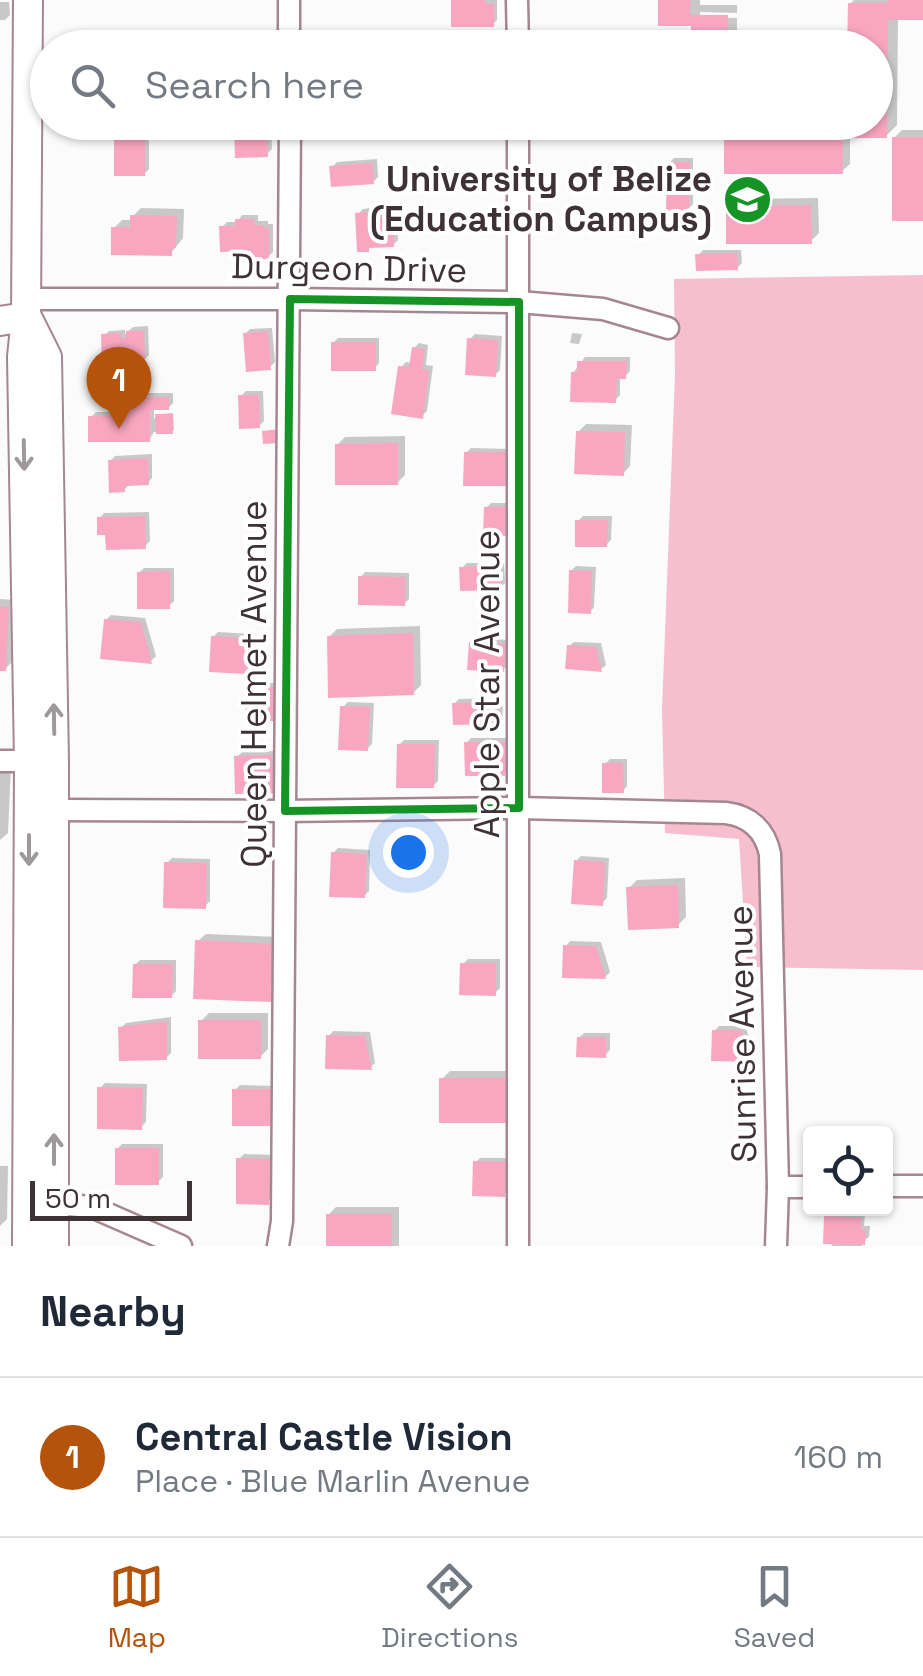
<!DOCTYPE html>
<meta charset="utf-8">
<style>
body{margin:0;font-family:"Space Grotesk",sans-serif;background:#f6f6f7;color:#1f2937}
.controls{position:absolute;right:30px;bottom:30px;display:grid;overflow:hidden;border-radius:10px;box-shadow:0 2px 8px #0004}
.controls button{width:90px;height:90px;display:grid;place-items:center;padding:0;border:0;border-bottom:2px solid #e0e1e3;background:#fff;color:#1f2937;font:50px sans-serif}
.scale{position:absolute;left:30px;bottom:25px;width:162px;box-sizing:border-box;padding-left:10px;border:5px solid #3e3235;border-top:0;font-size:28px;line-height:35px;white-space:nowrap;color:#3e3235;-webkit-text-stroke:8px #fff;paint-order:stroke}
.you{position:absolute;left:408px;top:852px;width:35px;height:35px;margin:-25px;border:8px solid #fff;border-radius:50%;background:#1a73e8;box-shadow:0 0 0 15px #1a73e833}
.badge{display:grid;place-items:center;width:65px;height:65px;border-radius:50%;background:#b45309;color:#fff;font-size:32px;font-weight:700}
.pin{position:absolute;translate:-50% -82px;filter:drop-shadow(0 2px 5px #0008)}
.pin::after{content:'';position:absolute;top:52px;width:35px;height:30px;background:inherit;clip-path:polygon(0 0,100% 0,50% 100%)}
.list{margin:0;padding:0;list-style:none}
h2{display:flex;justify-content:space-between;align-items:center;height:130px;margin:0;padding:0 40px;font-size:42px}
h2 small{font-size:32px;font-weight:400;color:#747a83}
.list li{display:grid;grid-template-columns:65px 1fr auto;gap:30px;align-items:center;box-sizing:border-box;height:160px;padding:0 40px;border-top:2px solid #e0e1e3}
.list b{display:block;font-size:38px;white-space:nowrap}
.list p{margin:0;font-size:32px;white-space:nowrap;color:#747a83}
.list em{font-size:32px;font-style:normal;color:#747a83}
.icon{flex:none;width:55px;height:55px;fill:none;stroke:currentColor;stroke-width:2;stroke-linecap:round;stroke-linejoin:round}
.map{position:relative;flex:none;width:923px;height:1246px;overflow:hidden}
.search{position:absolute;background:#fff;box-shadow:0 2px 8px #0004;left:30px;right:30px;top:30px;height:110px;display:flex;align-items:center;gap:25px;box-sizing:border-box;padding:0 35px;border-radius:55px;color:#747a83;font-size:38px}
.sheet{height:290px;background:#fff}
nav{display:flex;justify-content:space-around;align-items:center;box-sizing:border-box;height:140px;border-top:2px solid #e0e1e3;background:#fff;font-size:28px;color:#747a83}
nav a{display:grid;justify-items:center;gap:5px}
nav .on{color:#b45309}
.map>svg:first-child{display:block}
.green{fill:#f6becf}
.shadow{fill:#0003}
.building{fill:#f9a7c1}
.lines{fill:none;stroke-linecap:round;stroke-linejoin:round}
.street-casing{stroke:#a5878f;stroke-width:25}
.secondary-casing{stroke:#a5878f;stroke-width:32}
.street{stroke:#fff;stroke-width:20}
.secondary{stroke:#fff;stroke-width:28}
.oneway{stroke:#9e989a}
.marked{fill:none;stroke:#159425;stroke-width:8;stroke-linejoin:round}
.labels{text-anchor:middle;dominant-baseline:central;stroke-width:8;stroke-linejoin:round;paint-order:stroke}
.poi-label{font-size:35px;font-weight:bold;fill:#3e3235;stroke:#fff;text-anchor:end}
.street-label{font-size:35px;fill:#3e3235;stroke:#fff}
</style>
<div class="map">
<svg width="923" height="1246" viewBox="0 0 923 1246">
<rect width="100%" height="100%" fill="#fbfbfb"/>
<polygon class="green" points="923,275 923,970 747,967 739,839 665,833 662,710 675,374 674,279"/>
<g class="shadow">
<polygon points="454,0 497,0 497,20 493,24"/>
<polygon points="661,0 700,0 700,5 737,5 737,13 700,12 700,17 737,18 737,48 693,48 693,24"/>
<polygon points="854,0 923,0 898,17 897,125 886,136 850,136 850,164 842,171 727,137 735,129 849,129 876,122 876,48 850,4"/>
<polygon points="0,2 9,2 10,15 5,20 0,20"/>
<polygon points="271,124 272,149 267,154 237,130 242,125"/>
<polygon points="902,130 923,130 923,218 894,138"/>
<polygon points="121,136 149,136 149,169 144,174 116,141"/>
<polygon points="674,158 693,158 693,204 688,209 669,163"/>
<polygon points="377,159 378,177 373,182 332,167 337,162"/>
<polygon points="818,198 819,233 811,241 728,207 736,199"/>
<polygon points="141,208 184,209 183,238 171,253 114,228 122,220 133,220 133,216"/>
<polygon points="371,208 371,215 397,214 398,240 393,245 358,214 363,209"/>
<polygon points="242,215 258,215 258,221 268,221 268,224 273,224 273,252 268,257 222,227 227,222 237,222"/>
<polygon points="703,250 741,250 742,263 737,268 698,255"/>
<polygon points="148,326 149,355 144,360 127,361 121,366 104,336 109,331 125,330 125,334 133,327"/>
<polygon points="272,328 275,362 270,367 245,334 250,329"/>
<polygon points="572,333 582,334 579,344 570,343"/>
<polygon points="475,334 502,336 500,370 495,375 470,339"/>
<polygon points="338,338 379,338 379,363 375,368 333,343"/>
<polygon points="419,343 428,345 426,365 433,366 427,411 422,416 401,367 406,362 412,363 414,348"/>
<polygon points="585,357 630,357 630,371 625,376 620,376 620,395 615,400 573,373"/>
<polygon points="246,391 263,391 264,421 259,426 241,396"/>
<polygon points="128,393 173,393 173,403 168,408 154,408 154,419 159,414 173,413 174,430 154,432 149,440 91,417 96,412 123,412 123,398"/>
<polygon points="586,424 632,425 630,466 623,474 578,432"/>
<polygon points="405,436 405,475 397,483 337,445 345,437"/>
<polygon points="471,448 512,449 512,479 466,453"/>
<polygon points="152,454 152,478 148,483 130,484 124,490 110,461 115,456"/>
<polygon points="491,503 514,503 513,529 486,508"/>
<polygon points="149,512 150,541 145,546 107,532 100,518 104,513"/>
<polygon points="583,516 612,516 611,540 606,545 578,521"/>
<polygon points="467,563 504,563 505,583 500,588 462,568"/>
<polygon points="576,566 596,567 594,607 590,612 571,571"/>
<polygon points="144,568 174,568 174,601 169,606 139,573"/>
<polygon points="365,572 409,573 409,599 404,604 361,577"/>
<polygon points="0,599 15,600 13,661 5,669 0,668"/>
<polygon points="111,615 145,618 156,656 151,661 106,620"/>
<polygon points="420,626 421,685 413,693 329,637 337,629"/>
<polygon points="218,632 252,634 251,666 246,671 213,637"/>
<polygon points="476,638 510,640 508,665 503,670 472,643"/>
<polygon points="574,642 601,643 606,665 601,669 569,646"/>
<polygon points="254,683 279,683 275,718 249,688"/>
<polygon points="502,698 503,716 498,721 454,704 459,699"/>
<polygon points="348,702 374,703 372,744 367,749 343,707"/>
<polygon points="471,738 508,738 509,769 504,774 466,743"/>
<polygon points="404,740 439,740 438,781 433,786 399,745"/>
<polygon points="276,751 278,785 273,790 237,757 242,752"/>
<polygon points="610,759 627,759 627,786 623,791 605,764"/>
<polygon points="0,767 11,767 8,833 0,840"/>
<polygon points="338,848 370,850 369,891 364,896 333,853"/>
<polygon points="581,856 609,858 607,898 602,903 576,861"/>
<polygon points="172,858 210,859 210,901 205,906 167,863"/>
<polygon points="685,878 686,917 678,925 629,888 637,880"/>
<polygon points="206,934 281,937 279,992 271,1000 198,941"/>
<polygon points="570,941 601,942 610,972 605,977 566,946"/>
<polygon points="468,959 500,959 500,988 495,993 463,964"/>
<polygon points="140,960 176,960 176,991 171,996 135,965"/>
<polygon points="209,1013 268,1013 268,1049 260,1057 201,1021"/>
<polygon points="171,1017 171,1053 166,1058 121,1028 126,1023"/>
<polygon points="719,1026 745,1026 756,1055 751,1059 714,1059 714,1031"/>
<polygon points="333,1031 370,1032 375,1063 371,1067 329,1036"/>
<polygon points="584,1033 610,1033 610,1050 605,1055 579,1038"/>
<polygon points="450,1071 517,1071 517,1113 442,1079"/>
<polygon points="105,1083 147,1084 146,1122 141,1127 100,1088"/>
<polygon points="240,1085 277,1086 276,1119 271,1124 235,1090"/>
<polygon points="122,1144 163,1144 163,1177 158,1182 117,1149"/>
<polygon points="244,1154 274,1155 273,1197 268,1202 239,1159"/>
<polygon points="480,1158 510,1158 509,1190 504,1195 475,1163"/>
<polygon points="0,1166 8,1166 7,1219 0,1226"/>
<polygon points="336,1207 399,1207 399,1246 328,1246 328,1215"/>
<polygon points="832,1212 865,1214 864,1226 870,1226 869,1237 862,1242 862,1246 832,1246 827,1217"/>
</g>
<g class="building">
<polygon points="451,0 485,0 485,4 494,4 494,27 451,27"/>
<polygon points="658,0 690,0 690,15 728,15 728,48 690,48 691,26 658,26"/>
<polygon points="888,0 923,0 923,20 888,20 887,138 847,138 847,122 876,122 876,48 847,48 848,3 888,3"/>
<polygon points="267,128 268,157 235,158 234,129"/>
<rect x="724" y="136" width="119" height="38"/>
<rect x="892" y="137" width="31" height="84"/>
<rect x="114" y="140" width="31" height="36"/>
<polygon points="667,162 690,162 689,211 666,211"/>
<polygon points="372,163 374,184 331,187 329,166"/>
<polygon points="811,205 812,244 726,244 726,206"/>
<polygon points="367,212 367,219 393,218 394,247 369,248 369,252 357,252 355,213"/>
<polygon points="130,215 177,216 176,248 172,248 172,256 111,255 111,227 130,227"/>
<polygon points="235,219 254,219 254,225 264,225 264,228 269,228 269,259 251,260 251,251 220,252 219,226 235,226"/>
<polygon points="737,253 738,270 696,271 695,254"/>
<polygon points="144,330 145,362 122,364 122,369 102,370 101,334 121,333 121,338 126,338 126,331"/>
<polygon points="268,331 271,370 246,372 243,333"/>
<polygon points="467,338 498,340 496,377 465,375"/>
<rect x="331" y="342" width="45" height="29"/>
<polygon points="412,347 425,349 422,369 429,370 423,419 391,414 398,366 409,367"/>
<polygon points="577,361 627,361 626,379 617,379 616,403 570,402 571,372 577,372"/>
<polygon points="238,395 259,395 260,428 239,429"/>
<polygon points="121,397 169,397 169,410 150,410 150,442 88,442 88,416 121,416"/>
<polygon points="155,414 173,414 173,434 156,434"/>
<polygon points="280,429 281,443 263,444 262,431"/>
<polygon points="576,431 625,432 624,476 574,474"/>
<polygon points="398,443 398,485 335,485 335,444"/>
<polygon points="464,452 508,452 508,486 463,486"/>
<polygon points="148,458 149,485 125,486 125,492 109,493 108,460"/>
<polygon points="484,507 510,507 509,536 483,535"/>
<polygon points="145,516 146,549 106,550 105,535 97,535 97,517"/>
<polygon points="575,520 608,520 607,547 575,547"/>
<polygon points="500,566 501,590 460,591 459,567"/>
<polygon points="569,570 592,571 591,614 568,613"/>
<polygon points="170,571 170,609 137,609 137,572"/>
<polygon points="358,576 405,577 405,606 358,605"/>
<polygon points="0,607 9,607 6,671 0,671"/>
<polygon points="104,619 141,622 152,664 100,659"/>
<polygon points="413,633 414,695 328,698 327,636"/>
<polygon points="211,636 248,638 247,674 209,672"/>
<polygon points="469,642 506,644 504,672 467,670"/>
<polygon points="567,645 596,647 602,672 565,669"/>
<polygon points="247,687 275,687 276,721 245,722"/>
<polygon points="498,702 499,724 453,725 452,703"/>
<polygon points="340,706 370,707 368,751 338,750"/>
<polygon points="464,742 505,742 505,776 465,776"/>
<polygon points="397,744 435,744 434,788 396,788"/>
<polygon points="272,755 274,793 235,794 234,756"/>
<polygon points="602,763 623,763 624,793 602,793"/>
<polygon points="331,852 367,854 365,898 329,897"/>
<polygon points="574,860 605,862 603,906 571,904"/>
<polygon points="164,862 207,863 206,909 163,908"/>
<polygon points="678,885 679,928 628,930 626,887"/>
<polygon points="195,940 274,944 272,1002 193,999"/>
<polygon points="563,945 596,946 606,979 562,978"/>
<polygon points="460,963 496,963 496,996 459,995"/>
<polygon points="133,964 173,964 172,998 132,998"/>
<rect x="198" y="1020" width="63" height="39"/>
<polygon points="167,1021 167,1060 119,1061 118,1027"/>
<polygon points="712,1030 741,1030 752,1062 711,1061"/>
<polygon points="326,1035 365,1036 372,1070 325,1069"/>
<polygon points="577,1037 606,1037 606,1058 576,1057"/>
<rect x="439" y="1078" width="71" height="45"/>
<polygon points="97,1087 143,1088 142,1130 97,1129"/>
<polygon points="232,1089 273,1089 272,1126 232,1126"/>
<rect x="115" y="1148" width="44" height="37"/>
<polygon points="236,1158 270,1159 269,1205 236,1204"/>
<polygon points="473,1161 506,1162 505,1197 472,1196"/>
<rect x="326" y="1214" width="66" height="32"/>
<polygon points="824,1216 861,1218 861,1230 866,1230 865,1245 823,1244"/>
</g>
<g class="lines">
<defs>
<g id="street">
<polyline points="289,0 289,48"/>
<polyline points="517,0 518,48"/>
<polyline points="26,299 290,299 519,302 603,309 668,328"/>
<polyline points="0,761 42,761"/>
<path d="M54,810L285,811L519,808L726,813C750,816 765,830 770,854L778,1187L776,1246"/>
<polyline points="886,1186 923,1186"/>
<polyline points="778,1187 810,1187"/>
<polyline points="54,1204 92,1207 181,1246"/>
<polyline points="278,1246 282,1221 290,122"/>
<polyline points="518,1246 518,122"/>
</g>
<g id="secondary">
<polyline points="27,317 47,357 54,762 54,1246"/>
<polyline points="0,321 26,317"/>
<polyline points="27,1246 29,761 22,357 26,317 28,0"/>
</g>
</defs>
<use href="#street" class="street-casing"/>
<use href="#secondary" class="secondary-casing"/>
<use href="#street" class="street"/>
<use href="#secondary" class="secondary"/>
</g>
<defs><path id="oneway-shaft" d="M-6 0H5M1.5-3L5.5 0L1.5 3" fill="none" stroke-width="1.6" stroke-linecap="round" stroke-linejoin="round" transform="scale(2.5)"/></defs>
<g class="oneway">
<use href="#oneway-shaft" transform="translate(24 455) rotate(89)"/>
<use href="#oneway-shaft" transform="translate(54 719) rotate(-91)"/>
<use href="#oneway-shaft" transform="translate(29 850) rotate(90)"/>
<use href="#oneway-shaft" transform="translate(54 1149) rotate(-90)"/>
</g>
<path class="marked" d="M290,299L519,302V808L285,811Z"/>
<defs>
<symbol id="university-disc" viewBox="-11 -11 22 22"><circle r="9.5" fill="#159425" stroke="#fff"/><path d="M0-5L7-2L0 1L-7-2ZM-4 1L0 2.5L4 1V4Q0 6-4 4Z" fill="#fff"/></symbol>
</defs>
<g fill-rule="evenodd">
<use href="#university-disc" x="720" y="172" width="55" height="55"/>
</g>
<g class="labels">
<g class="poi-label">
<text x="712" y="179">University of Belize<tspan x="712" dy="40">(Education Campus)</tspan></text>
</g>
<g class="street-label">
<text transform="translate(349 268) rotate(1)">Durgeon Drive</text>
<text transform="translate(254 684) rotate(-90)">Queen Helmet Avenue</text>
<text transform="translate(487 684) rotate(-90)">Apple Star Avenue</text>
<text transform="translate(742 1034) rotate(-91)">Sunrise Avenue</text>
</g>
</g>
</svg>
<div class="controls">
<button><svg class="icon" aria-label="locate" viewBox="0 0 24 24"><circle cx="12" cy="12" r="6"/><path d="M12 2v4M12 18v4M2 12h4M18 12h4"/></svg></button>
</div>
<div class="scale">50 m</div>
<div class="you"></div>
<div class="pin badge" style="left:119px;top:429px">1</div>
<div class="search"><svg class="icon" aria-label="search" viewBox="0 0 24 24"><circle cx="10" cy="10" r="6"/><path d="M15 15l6 6"/></svg>Search here</div>
</div>
<section class="sheet">
<h2>Nearby<small></small></h2>
<ul class="list">
<li><span class="badge">1</span><div><b>Central Castle Vision</b><p>Place · Blue Marlin Avenue</p></div><em>160 m</em></li>
</ul>
</section>
<nav>
<a class="on"><svg class="icon" aria-label="map" viewBox="0 0 24 24"><path d="M3 6l6-2 6 2 6-2v14l-6 2-6-2-6 2zM9 4v14M15 6v14"/></svg>Map</a>
<a><svg class="icon" aria-label="directions" viewBox="0 0 24 24"><path d="M12 3l9 9-9 9-9-9zM9 14v-3h6M13 9l2 2-2 2"/></svg>Directions</a>
<a><svg class="icon" aria-label="saved" viewBox="0 0 24 24"><path d="M7 4h10v16l-5-4-5 4z"/></svg>Saved</a>
</nav>
